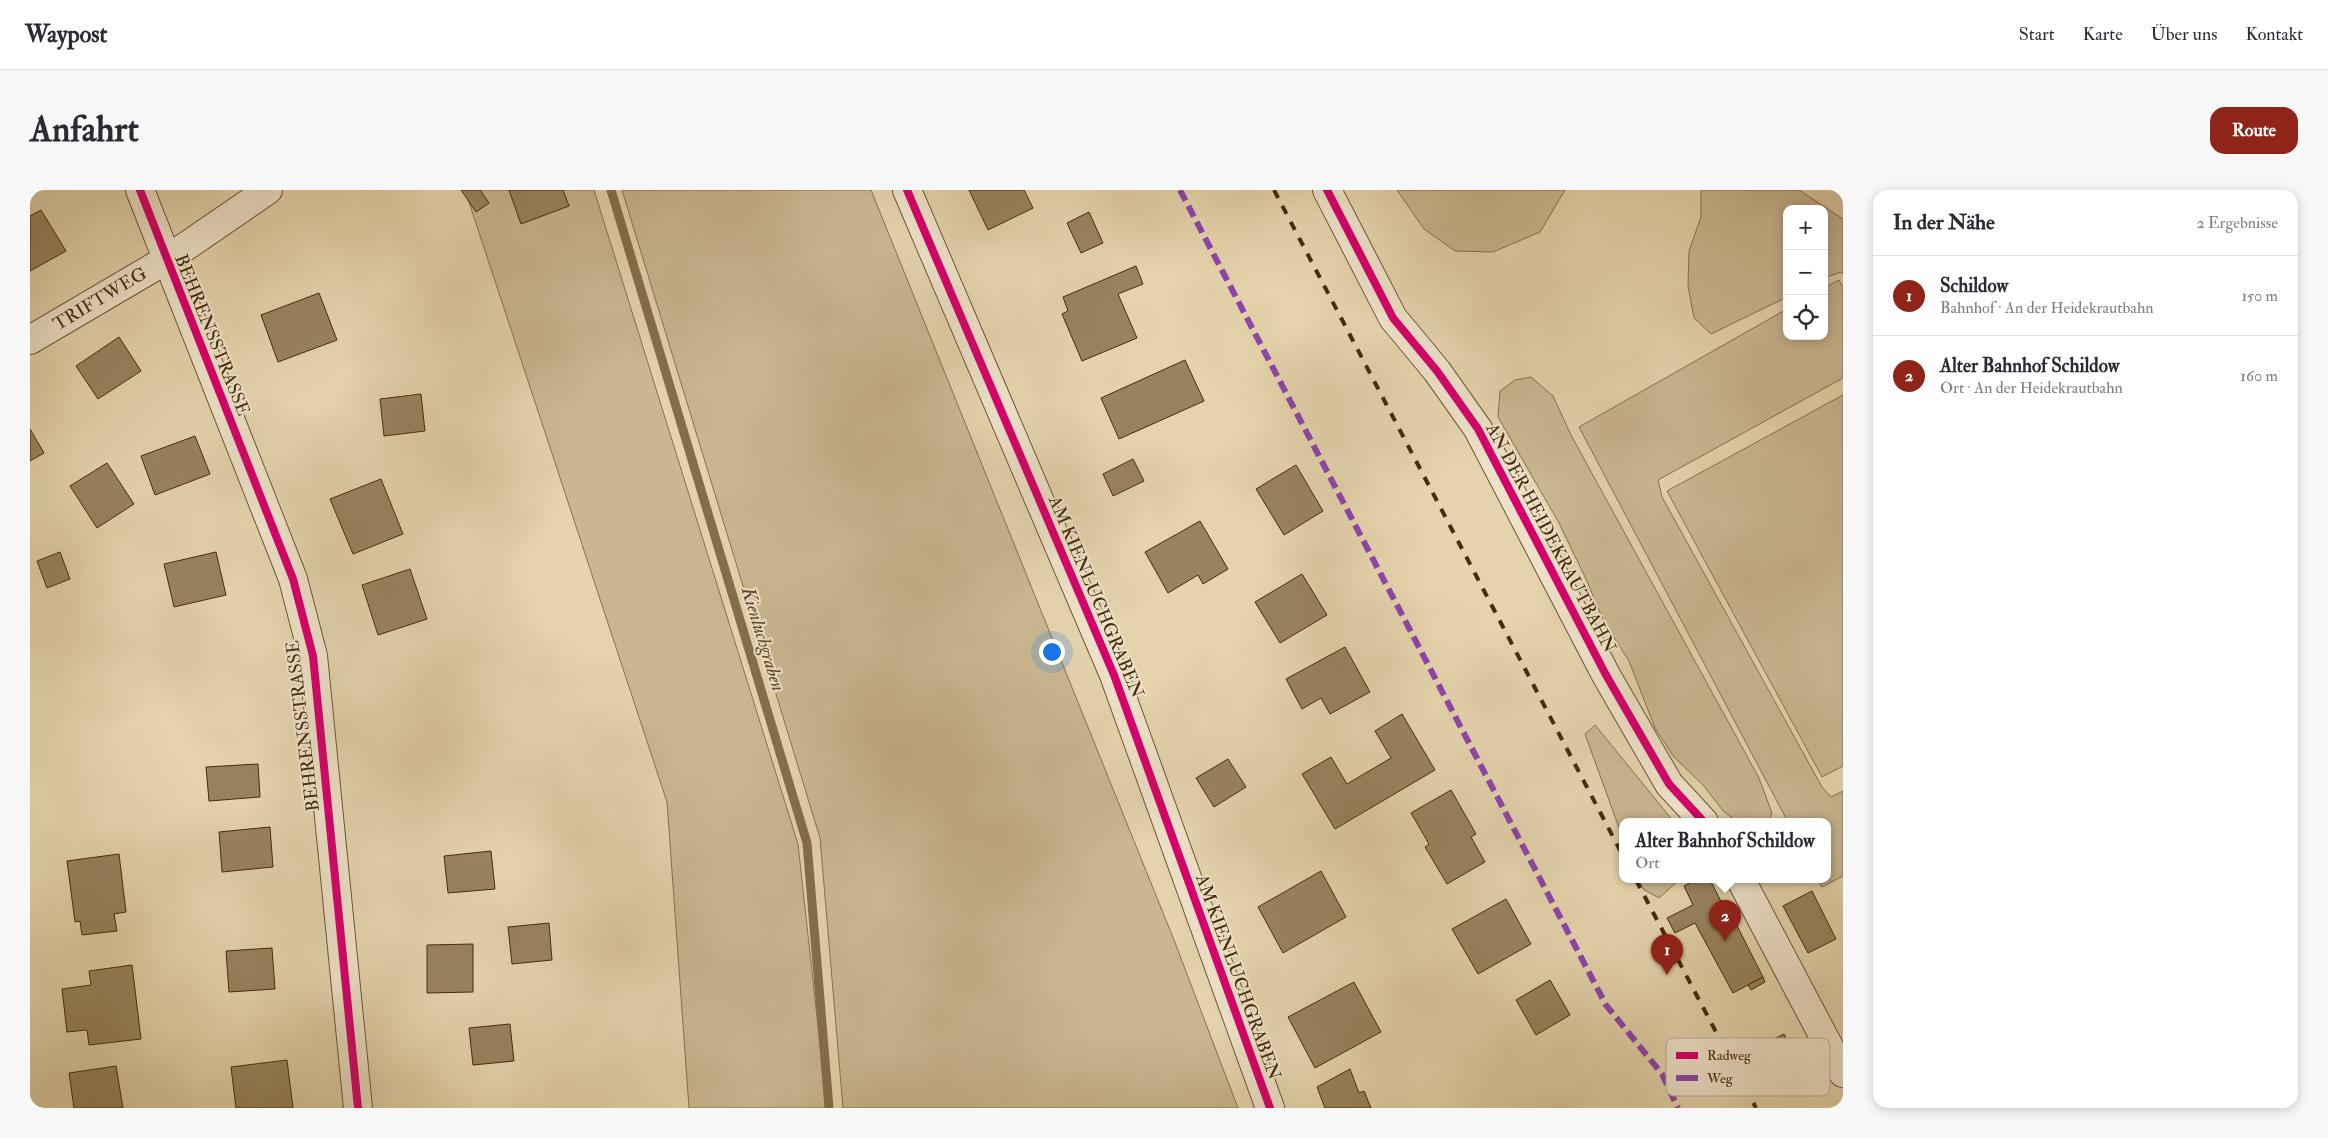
<!DOCTYPE html>
<html lang="de">
<meta charset="utf-8">
<style>
body{margin:0;font-family:"IM FELL Double Pica",serif;background:#f7f7f7;color:#2b2b33}
.controls{position:absolute;right:15px;top:15px;display:grid;overflow:hidden;border-radius:10px;box-shadow:0 2px 12px #0003}
.controls button{width:45px;height:45px;display:grid;place-items:center;padding:0;border:0;border-bottom:1px solid #e1e1e2;background:#fff;color:#2b2b33;font:25px sans-serif}
.you{position:absolute;left:1021px;top:461px;width:18px;height:18px;margin:-12px;border:4px solid #fff;border-radius:50%;background:#1a73e8;box-shadow:0 0 0 8px #1a73e833}
.badge{display:grid;place-items:center;width:32px;height:32px;border-radius:50%;background:#8f2418;color:#fff;font-size:16px;font-weight:700}
.pin{position:absolute;translate:-50% -41px;filter:drop-shadow(0 1px 2px #0008)}
.pin::after{content:'';position:absolute;top:26px;width:18px;height:15px;background:inherit;clip-path:polygon(0 0,100% 0,50% 100%)}
.popup{position:absolute;left:1589px;top:628px;width:212px;height:65px;box-sizing:border-box;display:grid;place-content:center;border-radius:10px;background:#fff;filter:drop-shadow(0 1px 4px #0005);font-size:16px;white-space:nowrap;color:#7c7c81}
.popup b{font-size:19px;color:#2b2b33}
.popup::after{content:'';position:absolute;left:50%;top:100%;margin-left:-10px;border:10px solid transparent;border-top-color:#fff}
.list{margin:0;padding:0;list-style:none}
h2{display:flex;justify-content:space-between;align-items:center;height:65px;margin:0;padding:0 20px;font-size:21px}
h2 small{font-size:16px;font-weight:400;color:#7c7c81}
.list li{display:grid;grid-template-columns:32px 1fr auto;gap:15px;align-items:center;box-sizing:border-box;height:80px;padding:0 20px;border-top:1px solid #e1e1e2}
.list b{display:block;font-size:19px;white-space:nowrap}
.list p{margin:0;font-size:16px;white-space:nowrap;color:#7c7c81}
.list em{font-size:16px;font-style:normal;color:#7c7c81}
.icon{flex:none;width:28px;height:28px;fill:none;stroke:currentColor;stroke-width:2;stroke-linecap:round;stroke-linejoin:round}
.map{position:relative;flex:none;width:1813px;height:918px;overflow:hidden;border-radius:15px}
header{display:flex;align-items:center;gap:30px;box-sizing:border-box;height:70px;padding:0 25px;background:#fff;border-bottom:1px solid #e1e1e2}
header strong{font-size:24px}
nav{display:flex;gap:28px;margin-inline-start:auto;font-size:18px}
.intro{display:flex;align-items:center;justify-content:space-between;box-sizing:border-box;height:120px;padding:0 30px}
h1{margin:0;font-size:35px}
.button{padding:12px 22px;border-radius:15px;background:#8f2418;color:#fff;font-size:18px;font-weight:700}
main{display:flex;gap:30px;padding:0 30px}
aside{flex:1;background:#fff;border-radius:15px;box-shadow:0 2px 12px #0003}
.map>svg:first-child{display:block}
.green{fill:#c9b791;stroke:#87724e}
.lines{fill:none;stroke-linecap:round;stroke-linejoin:round}
.stream{stroke:#846e4b;stroke-width:9}
.building{fill:#98835f;stroke:#452c0b}
.street-casing{stroke:#6d5633;stroke-width:30}
.street{stroke:#ede2c9;stroke-width:28}
.rail{stroke:#452c0b;stroke-width:4;stroke-dasharray:9 9;stroke-linecap:butt}
.quiet{stroke:#8e44ad;stroke-width:6;stroke-dasharray:12 6;stroke-linecap:butt}
.cycleway-casing{stroke:#ede2c9;stroke-width:11}
.cycleway{stroke:#d6006c;stroke-width:8}
.labels{text-anchor:middle;dominant-baseline:central;stroke-width:4;stroke-linejoin:round;paint-order:stroke}
.street-label{font-size:18px;fill:#452c0b;stroke:#ede2c9}
.water-label{font-size:19px;font-style:italic;fill:#5f4826;stroke:#ede2c9}
.key{fill:#ede2c9;stroke:#bbab90;stroke-width:1}
.key-label{font-size:14px;fill:#452c0b}
</style>
<header>
<strong>Waypost</strong>
<nav><a>Start</a><a>Karte</a><a>Über uns</a><a>Kontakt</a></nav>
</header>
<div class="intro"><h1>Anfahrt</h1><a class="button">Route</a></div>
<main>
<div class="map">
<svg width="1813" height="918" viewBox="0 0 1813 918">
<rect width="100%" height="100%" fill="#e4d3ac"/>
<filter id="stains"><feTurbulence type="fractalNoise" baseFrequency=".004" numOctaves="4"/><feColorMatrix values="0 0 0 0 .2 0 0 0 0 .09 0 0 0 0 .02 0 0 0 .5 -.17"/></filter>
<radialGradient id="worn" r=".72"><stop offset=".6" stop-color="#630" stop-opacity="0"/><stop offset="1" stop-color="#630" stop-opacity=".3"/></radialGradient>
<g class="green">
<polygon points="435,0 564,0 768,654 797,918 659,918 637,612"/>
<polygon points="592,0 841,0 1144,750 1208,918 813,918 790,648"/>
<polygon points="1367,0 1535,0 1510,42 1463,62 1425,61 1394,39"/>
<polygon points="1671,0 1769,0 1813,29 1813,84 1811,82 1794,88 1794,19 1757,19 1757,107 1681,144 1664,128 1658,96 1659,61 1671,27"/>
<polygon points="1809,90 1813,97 1813,188 1628,290 1632,307 1792,597 1801,607 1813,601 1813,686 1792,697 1788,690 1798,690 1798,632 1758,632 1549,237 1757,119 1757,146 1794,146 1794,98"/>
<polygon points="1501,187 1523,206 1541,245 1729,588 1742,623 1739,632 1708,632 1693,621 1674,596 1644,567 1625,538 1599,471 1574,432 1556,389 1529,333 1468,227 1470,201 1485,190"/>
<polygon points="1813,205 1813,576 1792,587 1637,301"/>
<polygon points="1565,535 1640,627 1644,632 1592,632 1592,646 1555,544"/>
<polygon points="1609,690 1649,690 1629,708 1613,699"/>
</g>
<g class="lines">
<polyline class="stream" points="581,0 777,653 799,918"/>
</g>
<g class="building">
<polygon points="431,0 450,0 459,13 446,22"/>
<polygon points="479,0 533,0 539,16 491,34"/>
<polygon points="939,0 994,0 1003,18 958,40"/>
<polygon points="11,20 36,61 0,81 0,26"/>
<polygon points="1059,22 1073,53 1051,63 1037,33"/>
<polygon points="1106,76 1113,94 1088,104 1107,148 1052,171 1032,124 1038,121 1033,107"/>
<polygon points="289,103 307,150 248,172 231,125"/>
<polygon points="89,147 111,181 68,209 46,176"/>
<polygon points="1155,170 1174,211 1089,249 1071,208"/>
<polygon points="391,204 395,241 354,246 350,209"/>
<polygon points="0,239 14,263 0,271"/>
<polygon points="165,246 180,284 125,305 111,266"/>
<polygon points="1103,269 1114,291 1083,306 1073,284"/>
<polygon points="77,273 104,314 67,338 40,296"/>
<polygon points="1266,275 1293,321 1254,345 1226,299"/>
<polygon points="351,289 373,344 323,364 300,309"/>
<polygon points="1170,331 1198,379 1173,394 1168,385 1138,403 1115,362"/>
<polygon points="30,362 40,389 17,398 7,371"/>
<polygon points="186,362 196,405 144,417 134,374"/>
<polygon points="380,379 397,429 348,445 332,395"/>
<polygon points="1272,384 1297,425 1250,453 1225,412"/>
<polygon points="1315,457 1340,502 1300,524 1291,508 1272,519 1256,489"/>
<polygon points="1372,524 1405,580 1305,639 1272,584 1301,567 1317,594 1361,568 1345,541"/>
<polygon points="1198,569 1216,597 1184,617 1166,588"/>
<polygon points="228,574 230,607 179,611 176,577"/>
<polygon points="1421,600 1446,644 1441,647 1455,672 1417,694 1395,657 1399,654 1381,623"/>
<polygon points="240,637 243,677 192,682 189,642"/>
<polygon points="461,661 465,699 418,703 414,666"/>
<polygon points="89,664 96,722 84,724 87,741 52,745 50,731 45,732 37,671"/>
<polygon points="1291,681 1316,727 1253,763 1228,717"/>
<polygon points="1665,690 1680,690 1694,717 1697,716 1733,787 1703,803 1665,733 1645,743 1637,728 1663,715 1654,696"/>
<polygon points="1782,701 1806,749 1778,763 1753,716"/>
<polygon points="1476,709 1501,754 1448,784 1422,739"/>
<polygon points="519,733 522,770 482,774 478,737"/>
<polygon points="443,754 443,802 397,803 397,755"/>
<polygon points="242,758 245,799 199,802 196,761"/>
<polygon points="102,775 111,849 59,855 57,840 37,842 32,799 61,795 59,781"/>
<polygon points="1733,787 1735,792 1721,800 1718,795"/>
<polygon points="1520,790 1540,825 1506,845 1486,810"/>
<polygon points="1324,792 1351,842 1285,878 1258,827"/>
<polygon points="480,834 484,871 443,875 439,838"/>
<polygon points="1754,844 1761,859 1753,863 1746,848"/>
<polygon points="257,870 263,918 206,918 201,877"/>
<polygon points="86,876 93,918 44,918 39,883"/>
<polygon points="1320,879 1329,903 1334,901 1341,918 1295,918 1287,897"/>
</g>
<g class="lines">
<defs>
<g id="street">
<polyline points="110,0 263,389 283,466 328,918"/>
<polyline points="877,0 1084,485 1240,918"/>
<polyline points="1297,0 1363,128 1407,181 1448,239 1576,485 1639,594 1674,632"/>
<polyline points="0,150 136,70 238,0"/>
<polyline points="1711,690 1813,883"/>
</g>
</defs>
<use href="#street" class="street-casing"/>
<use href="#street" class="street"/>
<g class="rail">
<polyline points="1244,0 1592,664"/>
<polyline points="1606,690 1726,918"/>
</g>
<polyline class="quiet" points="1150,0 1576,815 1632,884 1648,918"/>
<defs>
<g id="cycleway">
<polyline points="110,0 263,389 283,466 328,918"/>
<polyline points="877,0 1084,485 1240,918"/>
<polyline points="1297,0 1363,128 1407,181 1448,239 1576,485 1639,594 1674,632"/>
</g>
</defs>
<use href="#cycleway" class="cycleway-casing"/>
<use href="#cycleway" class="cycleway"/>
</g>
<g class="labels">
<g class="street-label">
<text transform="translate(70 109) rotate(-31)">TRIFTWEG</text>
<text transform="translate(182 145) rotate(68)">BEHRENSSTRASSE</text>
<text transform="translate(1521 348) rotate(62)">AN DER HEIDEKRAUTBAHN</text>
<text transform="translate(1066 407) rotate(67)">AM KIENLUCHGRABEN</text>
<text transform="translate(273 536) rotate(-97)">BEHRENSSTRASSE</text>
<text transform="translate(1208 787) rotate(70)">AM KIENLUCHGRABEN</text>
</g>
<g class="water-label">
<text transform="translate(733 449) rotate(73)">Kienluchgraben</text>
</g>
</g>
<rect x="1636" y="848" width="164" height="58" rx="8" class="key"/>
<rect x="1646" y="862" width="22" height="7" fill="#d6006c"/>
<rect x="1646" y="885" width="22" height="6" fill="#8e44ad"/>
<g class="key-label">
<text x="1677" y="870">Radweg</text>
<text x="1677" y="893">Weg</text>
</g>
<rect width="100%" height="100%" filter="url(#stains)"/>
<rect width="100%" height="100%" fill="url(#worn)"/>
</svg>
<div class="controls">
<button>+</button>
<button>−</button>
<button><svg class="icon" aria-label="locate" viewBox="0 0 24 24"><circle cx="12" cy="12" r="6"/><path d="M12 2v4M12 18v4M2 12h4M18 12h4"/></svg></button>
</div>
<div class="you"></div>
<div class="pin badge" style="left:1637px;top:785px">1</div>
<div class="pin badge" style="left:1695px;top:751px">2</div>
<div class="popup"><b>Alter Bahnhof Schildow</b>Ort</div>
</div>
<aside>
<h2>In der Nähe<small>2 Ergebnisse</small></h2>
<ul class="list">
<li><span class="badge">1</span><div><b>Schildow</b><p>Bahnhof · An der Heidekrautbahn</p></div><em>150 m</em></li>
<li><span class="badge">2</span><div><b>Alter Bahnhof Schildow</b><p>Ort · An der Heidekrautbahn</p></div><em>160 m</em></li>
</ul>
</aside>
</main>
